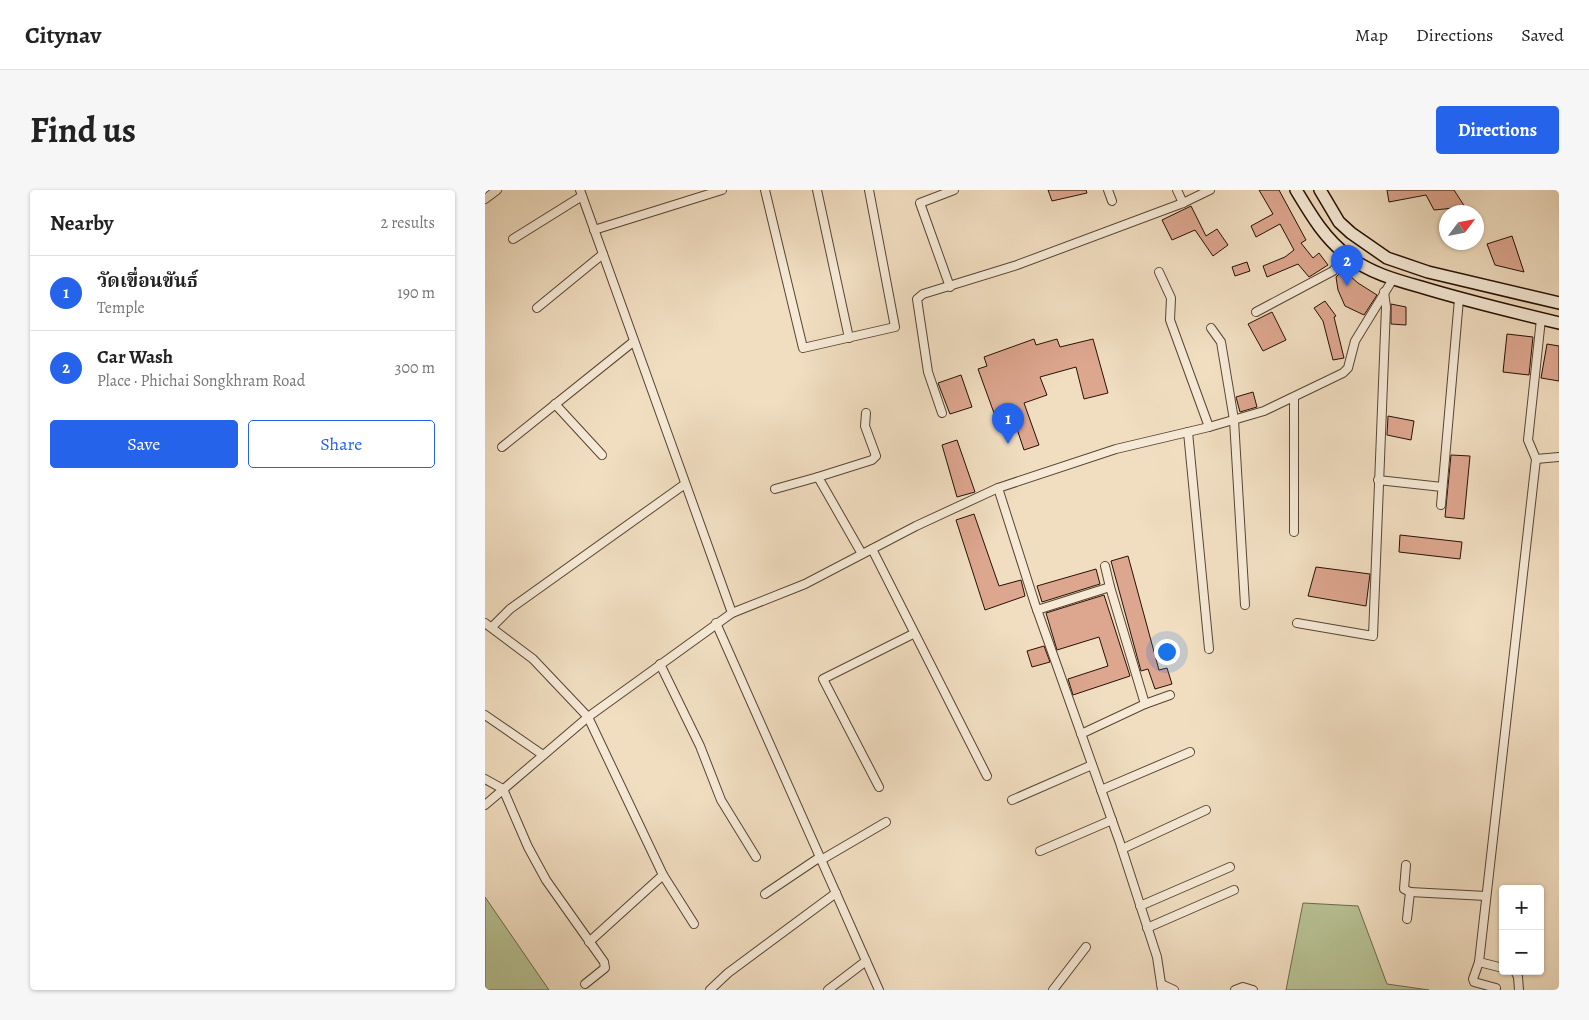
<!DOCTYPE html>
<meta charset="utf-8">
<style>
body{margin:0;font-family:Alegreya,"Noto Serif Thai",serif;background:#f6f6f6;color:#222}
.controls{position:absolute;right:15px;bottom:15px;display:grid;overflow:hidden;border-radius:5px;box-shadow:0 1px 4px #0004}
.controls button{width:45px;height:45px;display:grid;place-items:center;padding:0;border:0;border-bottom:1px solid #e0e0e0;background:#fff;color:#222;font:25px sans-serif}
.compass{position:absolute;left:954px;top:15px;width:45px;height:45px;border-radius:50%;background:#fff;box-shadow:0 1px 4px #0004;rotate:58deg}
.you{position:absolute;left:681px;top:461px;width:18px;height:18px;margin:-12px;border:4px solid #fff;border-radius:50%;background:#1a73e8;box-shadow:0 0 0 8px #1a73e833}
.badge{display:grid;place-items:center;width:32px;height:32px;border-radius:50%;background:#2563eb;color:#fff;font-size:16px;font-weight:700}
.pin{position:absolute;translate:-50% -41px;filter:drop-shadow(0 1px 2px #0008)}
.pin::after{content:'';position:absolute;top:26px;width:18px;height:15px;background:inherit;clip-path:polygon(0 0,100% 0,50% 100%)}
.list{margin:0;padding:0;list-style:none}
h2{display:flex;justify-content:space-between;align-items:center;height:65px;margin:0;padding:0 20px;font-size:21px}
h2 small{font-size:16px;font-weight:400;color:#767676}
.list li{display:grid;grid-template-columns:32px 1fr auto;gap:15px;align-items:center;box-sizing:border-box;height:75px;padding:0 20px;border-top:1px solid #e0e0e0}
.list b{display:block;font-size:19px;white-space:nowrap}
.list p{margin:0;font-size:16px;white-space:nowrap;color:#767676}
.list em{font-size:16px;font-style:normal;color:#767676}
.actions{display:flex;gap:10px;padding:15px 20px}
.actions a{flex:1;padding:11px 0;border:1px solid #2563eb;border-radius:5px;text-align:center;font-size:18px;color:#2563eb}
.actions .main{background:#2563eb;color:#fff}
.map{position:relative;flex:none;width:1074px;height:800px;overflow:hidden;border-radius:5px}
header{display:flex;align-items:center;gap:30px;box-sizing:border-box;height:70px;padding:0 25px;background:#fff;border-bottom:1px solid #e0e0e0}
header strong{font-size:24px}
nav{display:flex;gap:28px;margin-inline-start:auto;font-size:18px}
.intro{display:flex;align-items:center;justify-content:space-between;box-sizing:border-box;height:120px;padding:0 30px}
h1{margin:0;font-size:35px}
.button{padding:12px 22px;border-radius:5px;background:#2563eb;color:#fff;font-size:18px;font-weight:700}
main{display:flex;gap:30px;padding:0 30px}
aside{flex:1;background:#fff;border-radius:5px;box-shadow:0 1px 4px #0004}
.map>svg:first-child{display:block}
.green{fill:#b7c294;stroke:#6e6a4c}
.building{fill:#dda68f;stroke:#251103}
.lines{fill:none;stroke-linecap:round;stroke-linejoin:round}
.street-casing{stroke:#584432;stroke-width:10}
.secondary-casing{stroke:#251103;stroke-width:14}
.street{stroke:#f6ead7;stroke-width:8}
.secondary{stroke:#f6ead7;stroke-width:11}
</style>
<header>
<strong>Citynav</strong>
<nav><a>Map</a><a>Directions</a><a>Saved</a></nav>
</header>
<div class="intro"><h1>Find us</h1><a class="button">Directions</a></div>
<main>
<aside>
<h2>Nearby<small>2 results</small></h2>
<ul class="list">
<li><span class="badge">1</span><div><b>วัดเขื่อนขันธ์</b><p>Temple</p></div><em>190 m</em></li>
<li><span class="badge">2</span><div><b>Car Wash</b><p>Place · Phichai Songkhram Road</p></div><em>300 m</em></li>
</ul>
<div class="actions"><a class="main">Save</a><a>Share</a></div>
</aside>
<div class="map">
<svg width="1074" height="800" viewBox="0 0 1074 800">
<rect width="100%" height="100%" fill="#f1dec1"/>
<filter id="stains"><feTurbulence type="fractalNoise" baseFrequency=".004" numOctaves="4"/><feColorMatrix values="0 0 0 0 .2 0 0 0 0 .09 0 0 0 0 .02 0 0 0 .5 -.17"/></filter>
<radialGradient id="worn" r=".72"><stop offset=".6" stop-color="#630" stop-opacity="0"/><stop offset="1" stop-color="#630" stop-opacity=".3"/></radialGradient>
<g class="green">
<polygon points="0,707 64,800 0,800"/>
<polygon points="818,713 873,716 902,794 944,800 801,800"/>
</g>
<g class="building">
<polygon points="563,0 601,0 602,3 567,11"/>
<polygon points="774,0 794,0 821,50 816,53 828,68 834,63 843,75 824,87 813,74 782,87 778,76 800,67 809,60 795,34 771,47 766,36 788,24"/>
<polygon points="902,0 969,0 980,17 949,20 941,5 904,12"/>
<polygon points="706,16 721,46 732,39 743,55 728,66 710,40 687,50 677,30"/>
<polygon points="1027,46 1039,82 1010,75 1002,54"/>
<polygon points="762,72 765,81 750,86 747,77"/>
<polygon points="858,80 873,93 892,105 879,125 860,116 853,100 851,87"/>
<polygon points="840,111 851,126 849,127 859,168 848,170 838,131 829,118"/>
<polygon points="906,114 921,117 921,135 906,134"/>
<polygon points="787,122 801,150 778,161 763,134"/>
<polygon points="1022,144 1048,147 1044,185 1018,182"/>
<polygon points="549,149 551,155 572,149 575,157 608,149 623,203 599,209 591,177 555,187 562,205 539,213 554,255 539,260 525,218 509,223 493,179 502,176 499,167"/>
<polygon points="1062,154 1074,156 1074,191 1056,188"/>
<polygon points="476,185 487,217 465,224 453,193"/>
<polygon points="768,202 772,217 755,222 751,207"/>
<polygon points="903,226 929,231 926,250 902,245"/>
<polygon points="472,250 490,302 472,307 457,255"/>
<polygon points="966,265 985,266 979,329 960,327"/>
<polygon points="489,324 514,396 536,390 540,406 500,420 471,330"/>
<polygon points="915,345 977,352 975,369 914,362"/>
<polygon points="643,366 674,480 682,478 687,494 670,499 663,479 656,481 626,371"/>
<polygon points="831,377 885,384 881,416 823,406"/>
<polygon points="611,379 615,394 557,412 552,396"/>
<polygon points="619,405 645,486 588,505 583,489 623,476 614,447 572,460 561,423"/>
<polygon points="559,456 565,472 547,477 542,461"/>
</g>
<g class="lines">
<defs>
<g id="street">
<polyline points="95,0 247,423"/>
<polyline points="280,0 318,158 410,137 384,0"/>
<polyline points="332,0 364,148"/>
<polyline points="623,0 627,11"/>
<polyline points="692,0 698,13"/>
<polyline points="0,9 12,0"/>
<polyline points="109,40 237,0"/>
<polyline points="28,49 97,6"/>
<polyline points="674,82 686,108 685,130 724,237"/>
<polyline points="465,97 435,13 469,0"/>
<polyline points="52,118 118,64"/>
<polyline points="771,122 848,81 861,65"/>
<polyline points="726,138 736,152 749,230 760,415"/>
<polyline points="70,214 117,265"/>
<polyline points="457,223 443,182 432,109 438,104 532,75 698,13 725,0"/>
<polyline points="703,242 724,459"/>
<polyline points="17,257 148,152"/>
<polyline points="1051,269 1074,267"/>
<polyline points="893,290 957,297"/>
<polyline points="513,298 550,414 635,653 672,767 677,800"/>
<polyline points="290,299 333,287"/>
<polyline points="956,315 974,109"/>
<polyline points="809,342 809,208"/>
<polyline points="387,359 502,586"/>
<polyline points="377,364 333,287 387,270 391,266 380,236 381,223"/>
<polyline points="620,376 625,397"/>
<polyline points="552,420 625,397 660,514 596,544"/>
<polyline points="0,433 48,469 103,527 178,685 104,752"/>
<polyline points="231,433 394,800"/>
<polyline points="812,433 888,446 901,117 899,102"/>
<polyline points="7,437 25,419 200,294"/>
<polyline points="175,474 215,556 236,610 271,667"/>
<polyline points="660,514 685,505"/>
<polyline points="0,525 58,565"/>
<polyline points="0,589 18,599 43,657 61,690 119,772 120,778 100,794"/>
<polyline points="394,597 338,489 428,444"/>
<polyline points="616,600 705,562"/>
<polyline points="527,610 607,575"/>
<polyline points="0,615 103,527 247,423 320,394 431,336 513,298 631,259 724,237 779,221 858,183 863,178 870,151 908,89"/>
<polyline points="637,659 721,620"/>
<polyline points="555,661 627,630"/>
<polyline points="336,670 401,632"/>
<polyline points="921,675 919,699 925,702 922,729"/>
<polyline points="178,685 209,734"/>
<polyline points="925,702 1001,706"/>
<polyline points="280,704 335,667"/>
<polyline points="655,716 745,677"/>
<polyline points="662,738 749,700"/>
<polyline points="994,772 988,789 989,792 1011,798"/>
<polyline points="1018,778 994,772 1051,269 1043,250 1056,129"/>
<polyline points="1030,781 1033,787 1034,800"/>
<polyline points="676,794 689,800"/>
<polyline points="225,800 243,783 351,703"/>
<polyline points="343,800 381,771"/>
<polyline points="568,800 601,757"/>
<polyline points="750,800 758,797 768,800"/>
</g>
<g id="secondary">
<path d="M811,0C826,25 840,49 863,66C885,83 911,90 936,97C982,111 1028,122 1074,133"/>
<polyline points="835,0 854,32 866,43 902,68 943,82 1074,113"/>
</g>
</defs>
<use href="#street" class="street-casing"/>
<use href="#secondary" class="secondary-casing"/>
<use href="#street" class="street"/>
<use href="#secondary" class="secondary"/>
</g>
<rect width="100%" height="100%" filter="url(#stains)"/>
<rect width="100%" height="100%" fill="url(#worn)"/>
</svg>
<div class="controls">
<button>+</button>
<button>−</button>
</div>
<svg class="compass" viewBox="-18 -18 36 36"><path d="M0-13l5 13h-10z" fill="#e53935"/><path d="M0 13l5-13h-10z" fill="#767676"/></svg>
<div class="you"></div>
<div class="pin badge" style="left:523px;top:254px">1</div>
<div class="pin badge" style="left:862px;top:96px">2</div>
</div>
</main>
